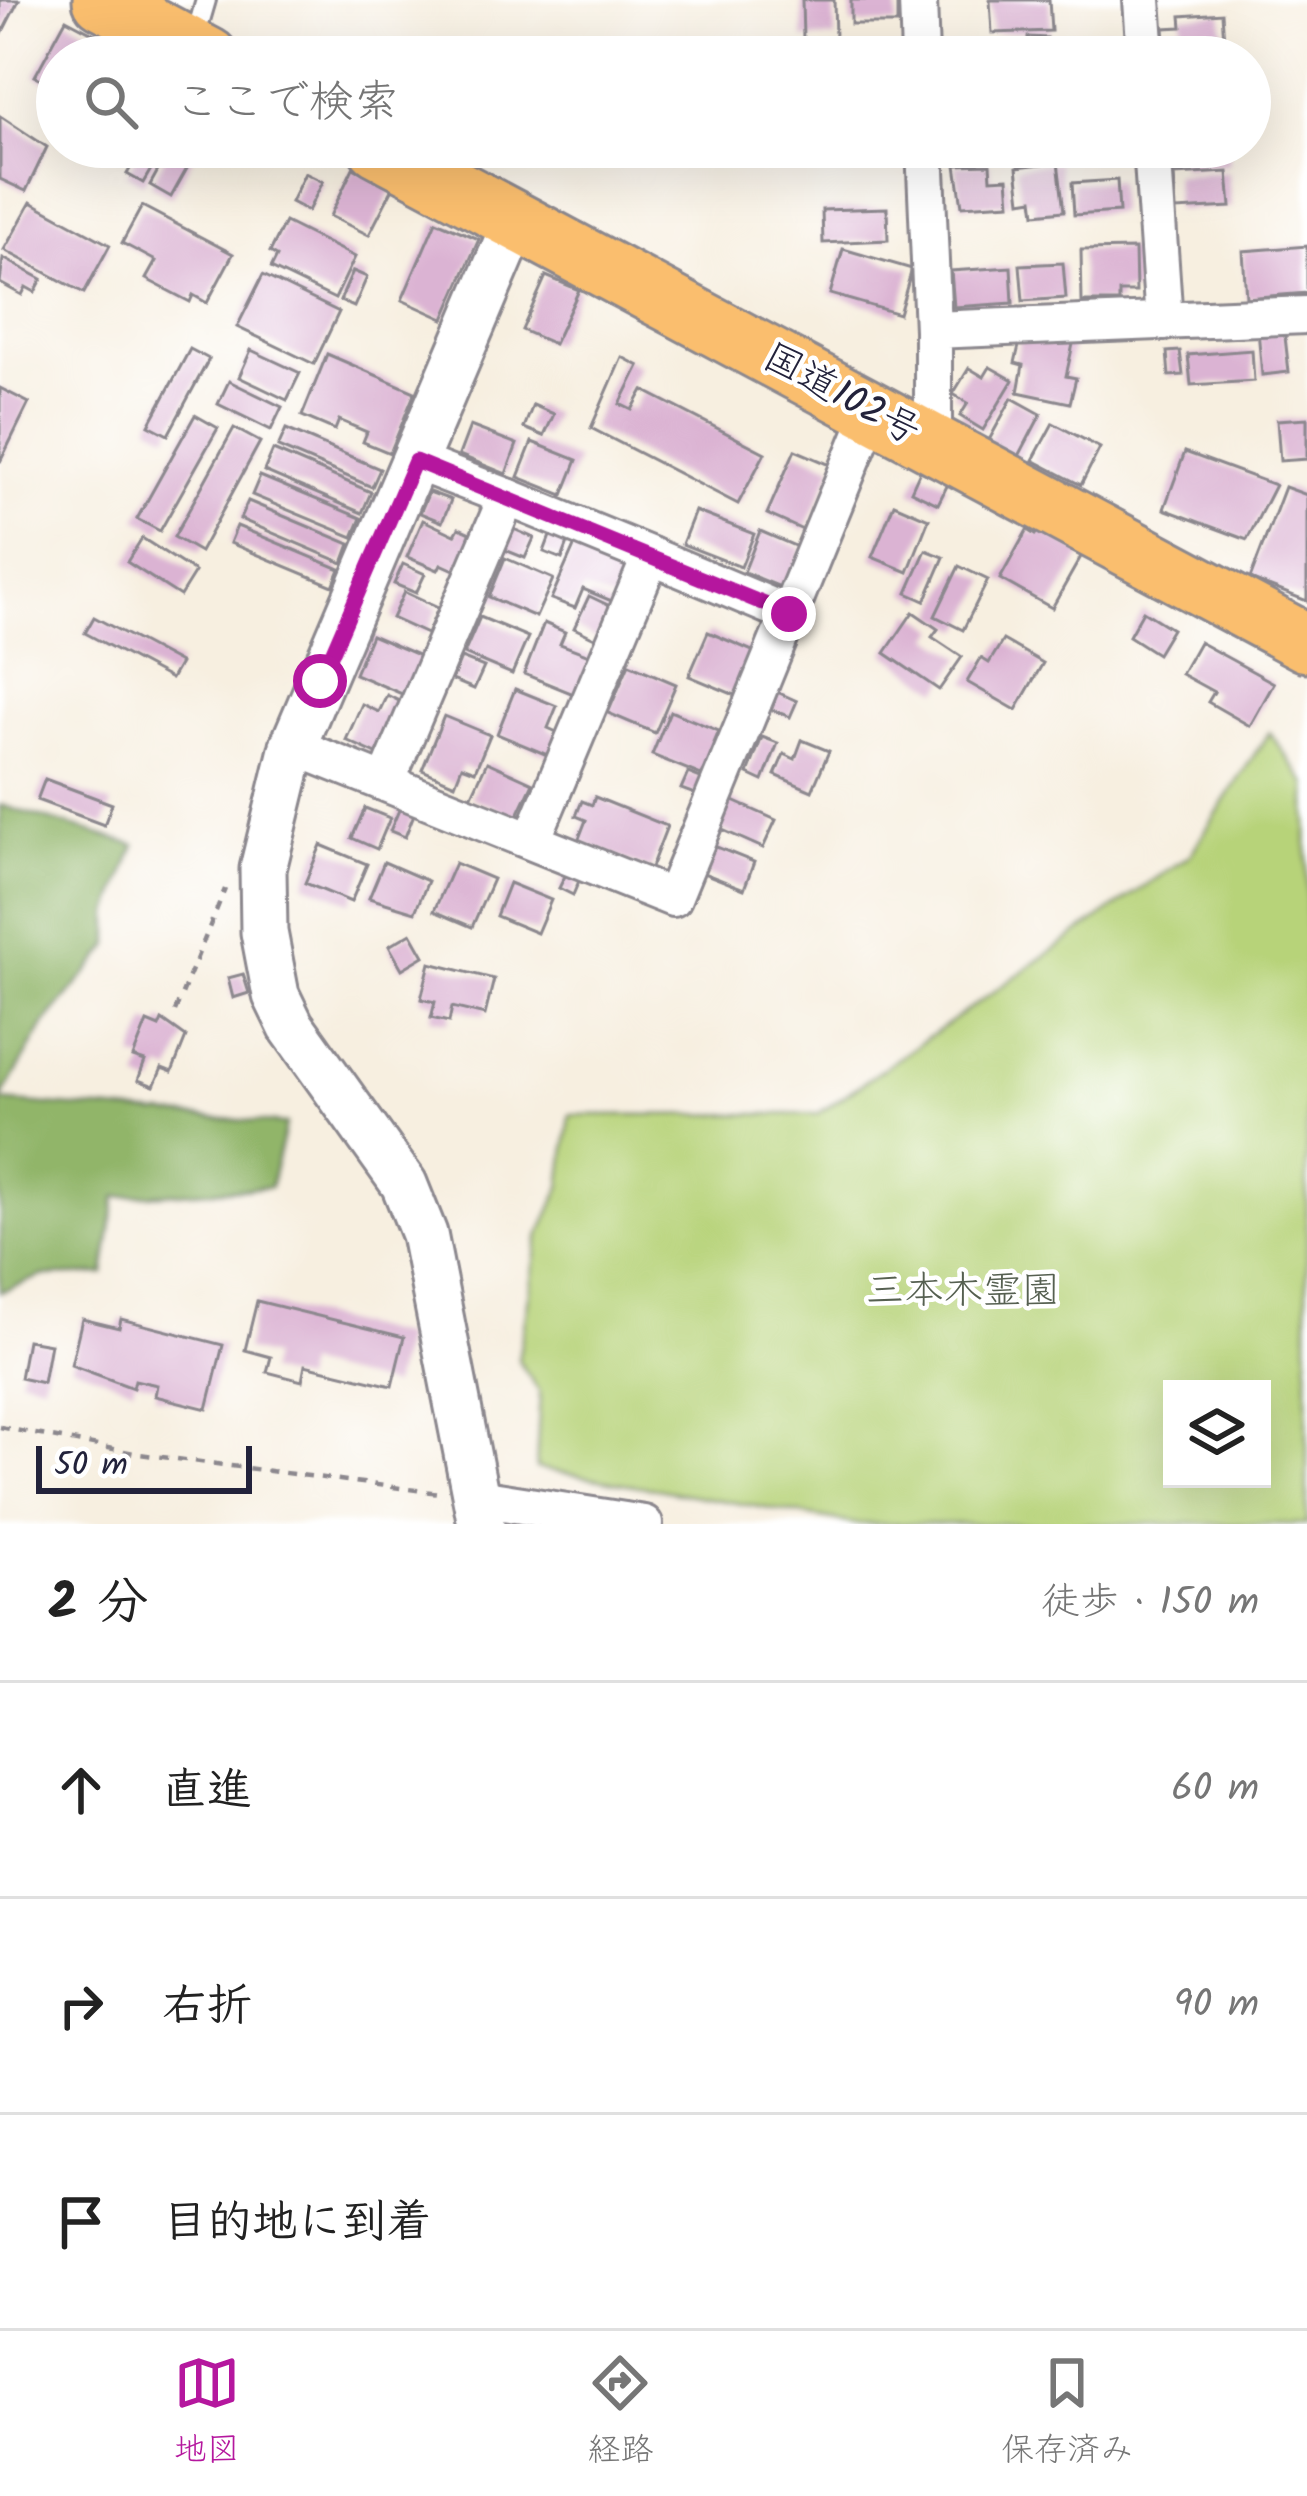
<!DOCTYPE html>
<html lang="ja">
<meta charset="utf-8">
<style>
body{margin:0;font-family:Kalam,"Klee One",sans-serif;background:#f2f2f2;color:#222}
.controls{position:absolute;right:36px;bottom:36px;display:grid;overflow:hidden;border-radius:0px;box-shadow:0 12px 48px #0002}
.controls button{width:108px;height:108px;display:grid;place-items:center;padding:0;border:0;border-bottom:3px solid #e0e0e0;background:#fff;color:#222;font:60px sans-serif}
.scale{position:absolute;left:36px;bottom:30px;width:216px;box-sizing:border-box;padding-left:12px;border:6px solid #22223b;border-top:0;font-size:33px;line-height:42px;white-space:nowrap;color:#22223b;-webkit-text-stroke:9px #fff;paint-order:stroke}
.stop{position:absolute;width:36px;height:36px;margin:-27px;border:9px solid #b5179e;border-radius:50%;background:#fff}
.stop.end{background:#b5179e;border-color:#fff;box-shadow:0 3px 12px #0008}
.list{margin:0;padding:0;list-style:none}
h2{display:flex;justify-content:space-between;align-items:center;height:156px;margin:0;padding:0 48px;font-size:51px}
h2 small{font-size:39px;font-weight:400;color:#767676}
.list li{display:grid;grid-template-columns:78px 1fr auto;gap:36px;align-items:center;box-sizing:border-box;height:216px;padding:0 48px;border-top:3px solid #e0e0e0}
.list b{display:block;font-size:45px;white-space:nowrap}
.list em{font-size:39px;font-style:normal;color:#767676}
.icon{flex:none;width:66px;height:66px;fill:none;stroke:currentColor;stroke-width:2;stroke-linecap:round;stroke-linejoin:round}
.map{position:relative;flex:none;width:1307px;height:1524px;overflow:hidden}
.search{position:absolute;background:#fff;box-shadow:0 12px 48px #0002;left:36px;right:36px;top:36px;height:132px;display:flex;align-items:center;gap:30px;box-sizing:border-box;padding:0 42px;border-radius:66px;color:#767676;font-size:45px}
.sheet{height:804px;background:#fff}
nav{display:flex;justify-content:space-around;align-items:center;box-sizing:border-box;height:168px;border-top:3px solid #e0e0e0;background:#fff;font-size:33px;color:#767676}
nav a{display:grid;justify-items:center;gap:6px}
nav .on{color:#b5179e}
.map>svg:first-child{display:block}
.green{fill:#b7d379;stroke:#6c7a5a;stroke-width:3;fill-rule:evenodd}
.forest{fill:#91b569;stroke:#5a6c52;stroke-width:3}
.building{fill:#dbb3d3}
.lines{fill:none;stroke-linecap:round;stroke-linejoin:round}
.service-casing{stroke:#8c888e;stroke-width:24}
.minor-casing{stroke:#8c888e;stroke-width:42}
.tertiary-casing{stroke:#8c888e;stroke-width:51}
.trunk-casing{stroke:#8c888e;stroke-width:63}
.path{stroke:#8c888e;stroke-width:4.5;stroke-dasharray:9 9;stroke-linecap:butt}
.service{stroke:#fff;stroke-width:18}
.minor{stroke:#fff;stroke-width:36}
.tertiary{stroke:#fff;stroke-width:45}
.trunk{stroke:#fabe6e;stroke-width:57}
.route{stroke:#b5179e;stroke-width:15}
.labels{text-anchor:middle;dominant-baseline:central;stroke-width:9;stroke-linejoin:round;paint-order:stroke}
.street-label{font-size:39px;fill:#22223b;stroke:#fff}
.park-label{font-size:39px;fill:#566051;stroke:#fff}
</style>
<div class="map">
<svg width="1307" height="1524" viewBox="0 0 1307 1524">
<rect width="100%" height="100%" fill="#fff"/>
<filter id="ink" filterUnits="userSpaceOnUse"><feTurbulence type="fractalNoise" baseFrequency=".00833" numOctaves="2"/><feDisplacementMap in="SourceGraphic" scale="24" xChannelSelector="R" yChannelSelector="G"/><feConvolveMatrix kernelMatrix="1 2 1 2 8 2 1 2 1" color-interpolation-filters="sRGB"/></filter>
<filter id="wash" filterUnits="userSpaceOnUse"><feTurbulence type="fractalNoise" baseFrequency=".004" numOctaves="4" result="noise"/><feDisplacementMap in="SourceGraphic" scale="48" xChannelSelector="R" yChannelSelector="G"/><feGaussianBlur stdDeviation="2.7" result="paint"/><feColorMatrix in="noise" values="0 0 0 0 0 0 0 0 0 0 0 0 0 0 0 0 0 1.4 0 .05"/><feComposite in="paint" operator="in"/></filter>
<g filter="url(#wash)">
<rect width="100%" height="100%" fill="#f7efe0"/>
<path class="green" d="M1269,732L1307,784V1524H857L536,1468L540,1393L518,1360L539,1238L561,1187L570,1115L818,1114L1190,855ZM1172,1389H1262V1479H1172Z"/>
<polygon class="forest" points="0,805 135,845 110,913 110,946 45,1023 0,1101 286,1124 270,1187 116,1197 104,1274 42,1276 0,1292"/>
<g id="blocks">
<g class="building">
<polygon points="0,0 19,0 0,37"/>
<polygon points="802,0 834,0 835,38 803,39"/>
<rect x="851" y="0" width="46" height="24"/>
<polygon points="990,0 1049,0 1051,31 992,33"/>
<polygon points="1222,13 1225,55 1166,57 1164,28 1182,27 1181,16"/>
<polygon points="66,19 102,38 92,57 57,57 57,87 35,76"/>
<polygon points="1028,37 1047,38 1047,51 1028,50"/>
<polygon points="0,116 47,147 26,191 0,179"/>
<polygon points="143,147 164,147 143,183 127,174"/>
<polygon points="171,147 194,156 171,197 150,185"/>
<polygon points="1179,147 1227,147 1229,164 1181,168"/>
<polygon points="1058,162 1064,211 1035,214 1033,199 1021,201 1017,167"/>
<polygon points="990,164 991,179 1008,178 1010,203 962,206 956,165"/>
<polygon points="353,168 393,188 369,235 330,216"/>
<polygon points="1228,172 1231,207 1176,210 1174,175"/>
<polygon points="305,173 323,182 308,211 291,202"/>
<polygon points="1117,180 1119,212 1074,215 1072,183"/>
<polygon points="31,202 110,245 84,293 4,250"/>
<polygon points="142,206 233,254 207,303 193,295 190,302 146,279 156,261 122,243"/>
<polygon points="887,208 888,240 823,243 822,210"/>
<polygon points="436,221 479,239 444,319 402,300"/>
<polygon points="285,222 355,257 335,299 271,268 277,256 270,252"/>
<polygon points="1307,246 1307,293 1246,298 1243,251"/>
<polygon points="843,249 912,269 899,314 830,294"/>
<polygon points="1135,249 1136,292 1119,292 1119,302 1082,302 1081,250"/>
<polygon points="3,258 42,279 35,292 26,287 22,295 0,283"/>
<polygon points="1063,263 1066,298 1023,301 1020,265"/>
<polygon points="1011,267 1013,303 954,307 951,271"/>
<polygon points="353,271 367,277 354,307 340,301"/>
<polygon points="263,275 339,312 314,364 237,327"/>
<polygon points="546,276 579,290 554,344 522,330"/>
<polygon points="1284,328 1289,372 1262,375 1258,330"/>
<polygon points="1022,333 1073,344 1066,376 1076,378 1070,403 1018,392 1023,365 1015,363"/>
<polygon points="190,349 209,359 168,435 149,425"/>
<polygon points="251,350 300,373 287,400 239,377"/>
<polygon points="1252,350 1254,381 1191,385 1188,355"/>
<polygon points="1180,351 1183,375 1169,376 1167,352"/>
<polygon points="327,354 415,392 390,453 363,442 367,432 339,420 335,430 302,416"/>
<polygon points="622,357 639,366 620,404 632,410 643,390 765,453 738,504 591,428"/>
<polygon points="990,367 1013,380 983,430 960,416 968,403 953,394 969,368 984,377"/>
<polygon points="229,381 282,407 271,430 218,404"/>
<polygon points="0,388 29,403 0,462"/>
<polygon points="1012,398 1041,414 1018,458 988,442"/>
<polygon points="533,405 554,414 544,436 524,428"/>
<polygon points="195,415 218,428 160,531 137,519"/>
<polygon points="1307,418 1307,459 1280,461 1277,420"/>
<polygon points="1053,423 1100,448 1081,485 1033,460"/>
<polygon points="470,426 517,444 506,474 459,455"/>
<polygon points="234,428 260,442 200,552 174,537"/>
<polygon points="286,429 380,469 372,487 278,447"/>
<polygon points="532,442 577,460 563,495 518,477"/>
<polygon points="273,450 371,492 362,513 264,471"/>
<polygon points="795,450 833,466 805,531 767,514"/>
<polygon points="1185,452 1275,485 1247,540 1164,509"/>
<polygon points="920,471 948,484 938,504 911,491"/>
<polygon points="260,476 361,518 353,537 252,495"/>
<polygon points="1285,487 1307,495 1307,601 1250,579"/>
<polygon points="429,492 451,500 442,522 420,513"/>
<polygon points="248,501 350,544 343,563 240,519"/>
<polygon points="894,504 929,519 908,572 872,557"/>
<polygon points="695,511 754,534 741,567 682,544"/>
<polygon points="423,520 455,535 459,528 475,535 459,572 441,564 438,570 407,557"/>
<polygon points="237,526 340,569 333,586 230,543"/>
<polygon points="509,527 534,538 525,558 500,548"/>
<polygon points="553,528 571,535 562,559 544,552"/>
<polygon points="1039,529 1083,553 1052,608 1000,579 1027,530 1035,535"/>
<polygon points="760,531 802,549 785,589 744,572"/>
<polygon points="142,538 195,572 180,596 127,562"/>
<polygon points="576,542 630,565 614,602 583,589 575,608 551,599"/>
<polygon points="926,550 944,557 925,601 907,593"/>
<polygon points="505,558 553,579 536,617 489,597"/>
<polygon points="403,564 425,574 416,593 394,584"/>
<polygon points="959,566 988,580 963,630 935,616"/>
<polygon points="404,592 438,608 427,634 392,618"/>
<polygon points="589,596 612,607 597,639 574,628"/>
<polygon points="1143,611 1172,629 1157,654 1129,636"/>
<polygon points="913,612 938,629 932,637 962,657 939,690 885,653"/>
<polygon points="94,617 180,663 171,679 85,633"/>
<polygon points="480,617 528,637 512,674 464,654"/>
<polygon points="544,623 565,632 560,644 592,656 576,695 524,674"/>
<polygon points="708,632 755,652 737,696 689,676"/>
<polygon points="371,635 425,658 409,697 355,674"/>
<polygon points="1003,640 1043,663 1016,710 967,682 981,658 989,663"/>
<polygon points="1199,642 1274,683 1250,726 1208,702 1214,692 1181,674"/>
<polygon points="461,658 484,667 474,689 452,680"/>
<polygon points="629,664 676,684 655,733 608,713"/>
<polygon points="515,689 557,706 548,728 561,734 552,757 497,734"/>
<polygon points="777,692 797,701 790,717 770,709"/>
<polygon points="387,695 405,704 381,756 346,740 362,704 379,712"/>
<polygon points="670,711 719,731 714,743 720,746 701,775 652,755"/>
<polygon points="444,716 490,735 475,771 462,766 455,784 422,770"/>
<polygon points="762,737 778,743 763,781 748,774"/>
<polygon points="802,740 829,751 812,791 775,775 784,754 795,759"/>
<polygon points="487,762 533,783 517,817 471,797"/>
<polygon points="688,773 706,780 700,796 681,789"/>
<polygon points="45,779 112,804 104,825 37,800"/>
<polygon points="595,797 667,826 650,870 578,841 586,820 576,816 582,801 592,805"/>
<polygon points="729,799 776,820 763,848 716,827"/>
<polygon points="402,803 416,809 405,837 390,831"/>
<polygon points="365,808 390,818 377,849 352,838"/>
<polygon points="709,844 754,862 744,889 698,871"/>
<polygon points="321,845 367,864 351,902 305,883"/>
<polygon points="384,862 428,881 415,912 369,898"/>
<polygon points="455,863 493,879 472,927 434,911"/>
<polygon points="568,870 581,876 573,895 559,888"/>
<polygon points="509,883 551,900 537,933 496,916"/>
<polygon points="411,933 424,956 402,969 389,946"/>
<polygon points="430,963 494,979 485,1015 452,1007 449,1022 431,1018 435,1002 421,999"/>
<polygon points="243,974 249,993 233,998 228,978"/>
<polygon points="162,1020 186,1037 172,1072 162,1068 154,1086 138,1080 145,1061 133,1057 147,1022 159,1027"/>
<polygon points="257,1301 404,1337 392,1386 305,1365 302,1381 267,1372 271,1357 245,1350"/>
<polygon points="82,1319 119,1328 121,1319 223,1345 207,1409 155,1396 157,1385 135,1380 133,1388 71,1365"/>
<polygon points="27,1340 50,1344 43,1383 20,1378"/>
</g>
</g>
</g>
<g filter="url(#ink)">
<use href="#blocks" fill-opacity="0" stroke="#8c888e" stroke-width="3"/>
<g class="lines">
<defs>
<polyline id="service" points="194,41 206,0"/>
<g id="minor">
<polyline points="918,0 920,57"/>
<polyline points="1142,0 1146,57"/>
<polyline points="925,147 933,330"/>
<polyline points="1152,147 1164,322"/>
<polyline points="933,446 933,330 1307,315"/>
<polyline points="414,461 507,497"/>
<polyline points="293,746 673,898 871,413"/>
<polyline points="386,782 507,497 651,556"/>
<polyline points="532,840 651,556 789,614"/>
<polyline points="478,1498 644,1524"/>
</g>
<polyline id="tertiary" points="481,1524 424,1234 404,1184 291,1026 276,995 264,932 263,869 293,746 516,221"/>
<g id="trunk">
<polyline points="102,0 209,57"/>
<polyline points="377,147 1307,643"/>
</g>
</defs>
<use href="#service" class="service-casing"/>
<use href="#minor" class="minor-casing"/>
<use href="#tertiary" class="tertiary-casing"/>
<use href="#trunk" class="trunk-casing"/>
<g class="path">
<polyline points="175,1011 225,889"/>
<polyline points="0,1427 139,1454 439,1493"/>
</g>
<use href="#service" class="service"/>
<use href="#minor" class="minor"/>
<use href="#tertiary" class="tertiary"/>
<use href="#trunk" class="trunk"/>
</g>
</g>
<g class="lines" filter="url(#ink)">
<polyline class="route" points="320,681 415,461 789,614"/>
</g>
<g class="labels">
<g class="street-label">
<text transform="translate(841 396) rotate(28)">国道102号</text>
</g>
<g class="park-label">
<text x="963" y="1293">三本木霊園</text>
</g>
</g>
</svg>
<div class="controls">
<button><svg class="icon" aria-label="layers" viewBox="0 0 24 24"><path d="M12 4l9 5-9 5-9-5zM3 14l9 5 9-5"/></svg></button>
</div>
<div class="scale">50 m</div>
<div class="stop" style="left:320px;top:681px"></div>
<div class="stop end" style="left:789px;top:614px"></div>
<div class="search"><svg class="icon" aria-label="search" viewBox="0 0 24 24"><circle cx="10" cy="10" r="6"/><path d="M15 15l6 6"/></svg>ここで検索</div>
</div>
<section class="sheet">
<h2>2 分<small>徒歩 · 150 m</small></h2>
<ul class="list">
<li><svg class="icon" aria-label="ahead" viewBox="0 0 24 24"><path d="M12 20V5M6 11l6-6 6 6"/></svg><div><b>直進</b></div><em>60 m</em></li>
<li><svg class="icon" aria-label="right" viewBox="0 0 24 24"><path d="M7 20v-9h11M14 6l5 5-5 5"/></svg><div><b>右折</b></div><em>90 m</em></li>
<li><svg class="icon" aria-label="arrive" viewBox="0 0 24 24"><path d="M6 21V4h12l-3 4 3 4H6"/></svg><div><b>目的地に到着</b></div></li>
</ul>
</section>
<nav>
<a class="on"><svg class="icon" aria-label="map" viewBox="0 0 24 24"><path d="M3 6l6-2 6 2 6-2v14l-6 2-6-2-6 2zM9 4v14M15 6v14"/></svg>地図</a>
<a><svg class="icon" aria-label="directions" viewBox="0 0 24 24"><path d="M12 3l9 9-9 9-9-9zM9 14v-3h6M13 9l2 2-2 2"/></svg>経路</a>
<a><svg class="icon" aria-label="saved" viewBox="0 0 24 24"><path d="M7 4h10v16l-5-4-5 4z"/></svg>保存済み</a>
</nav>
